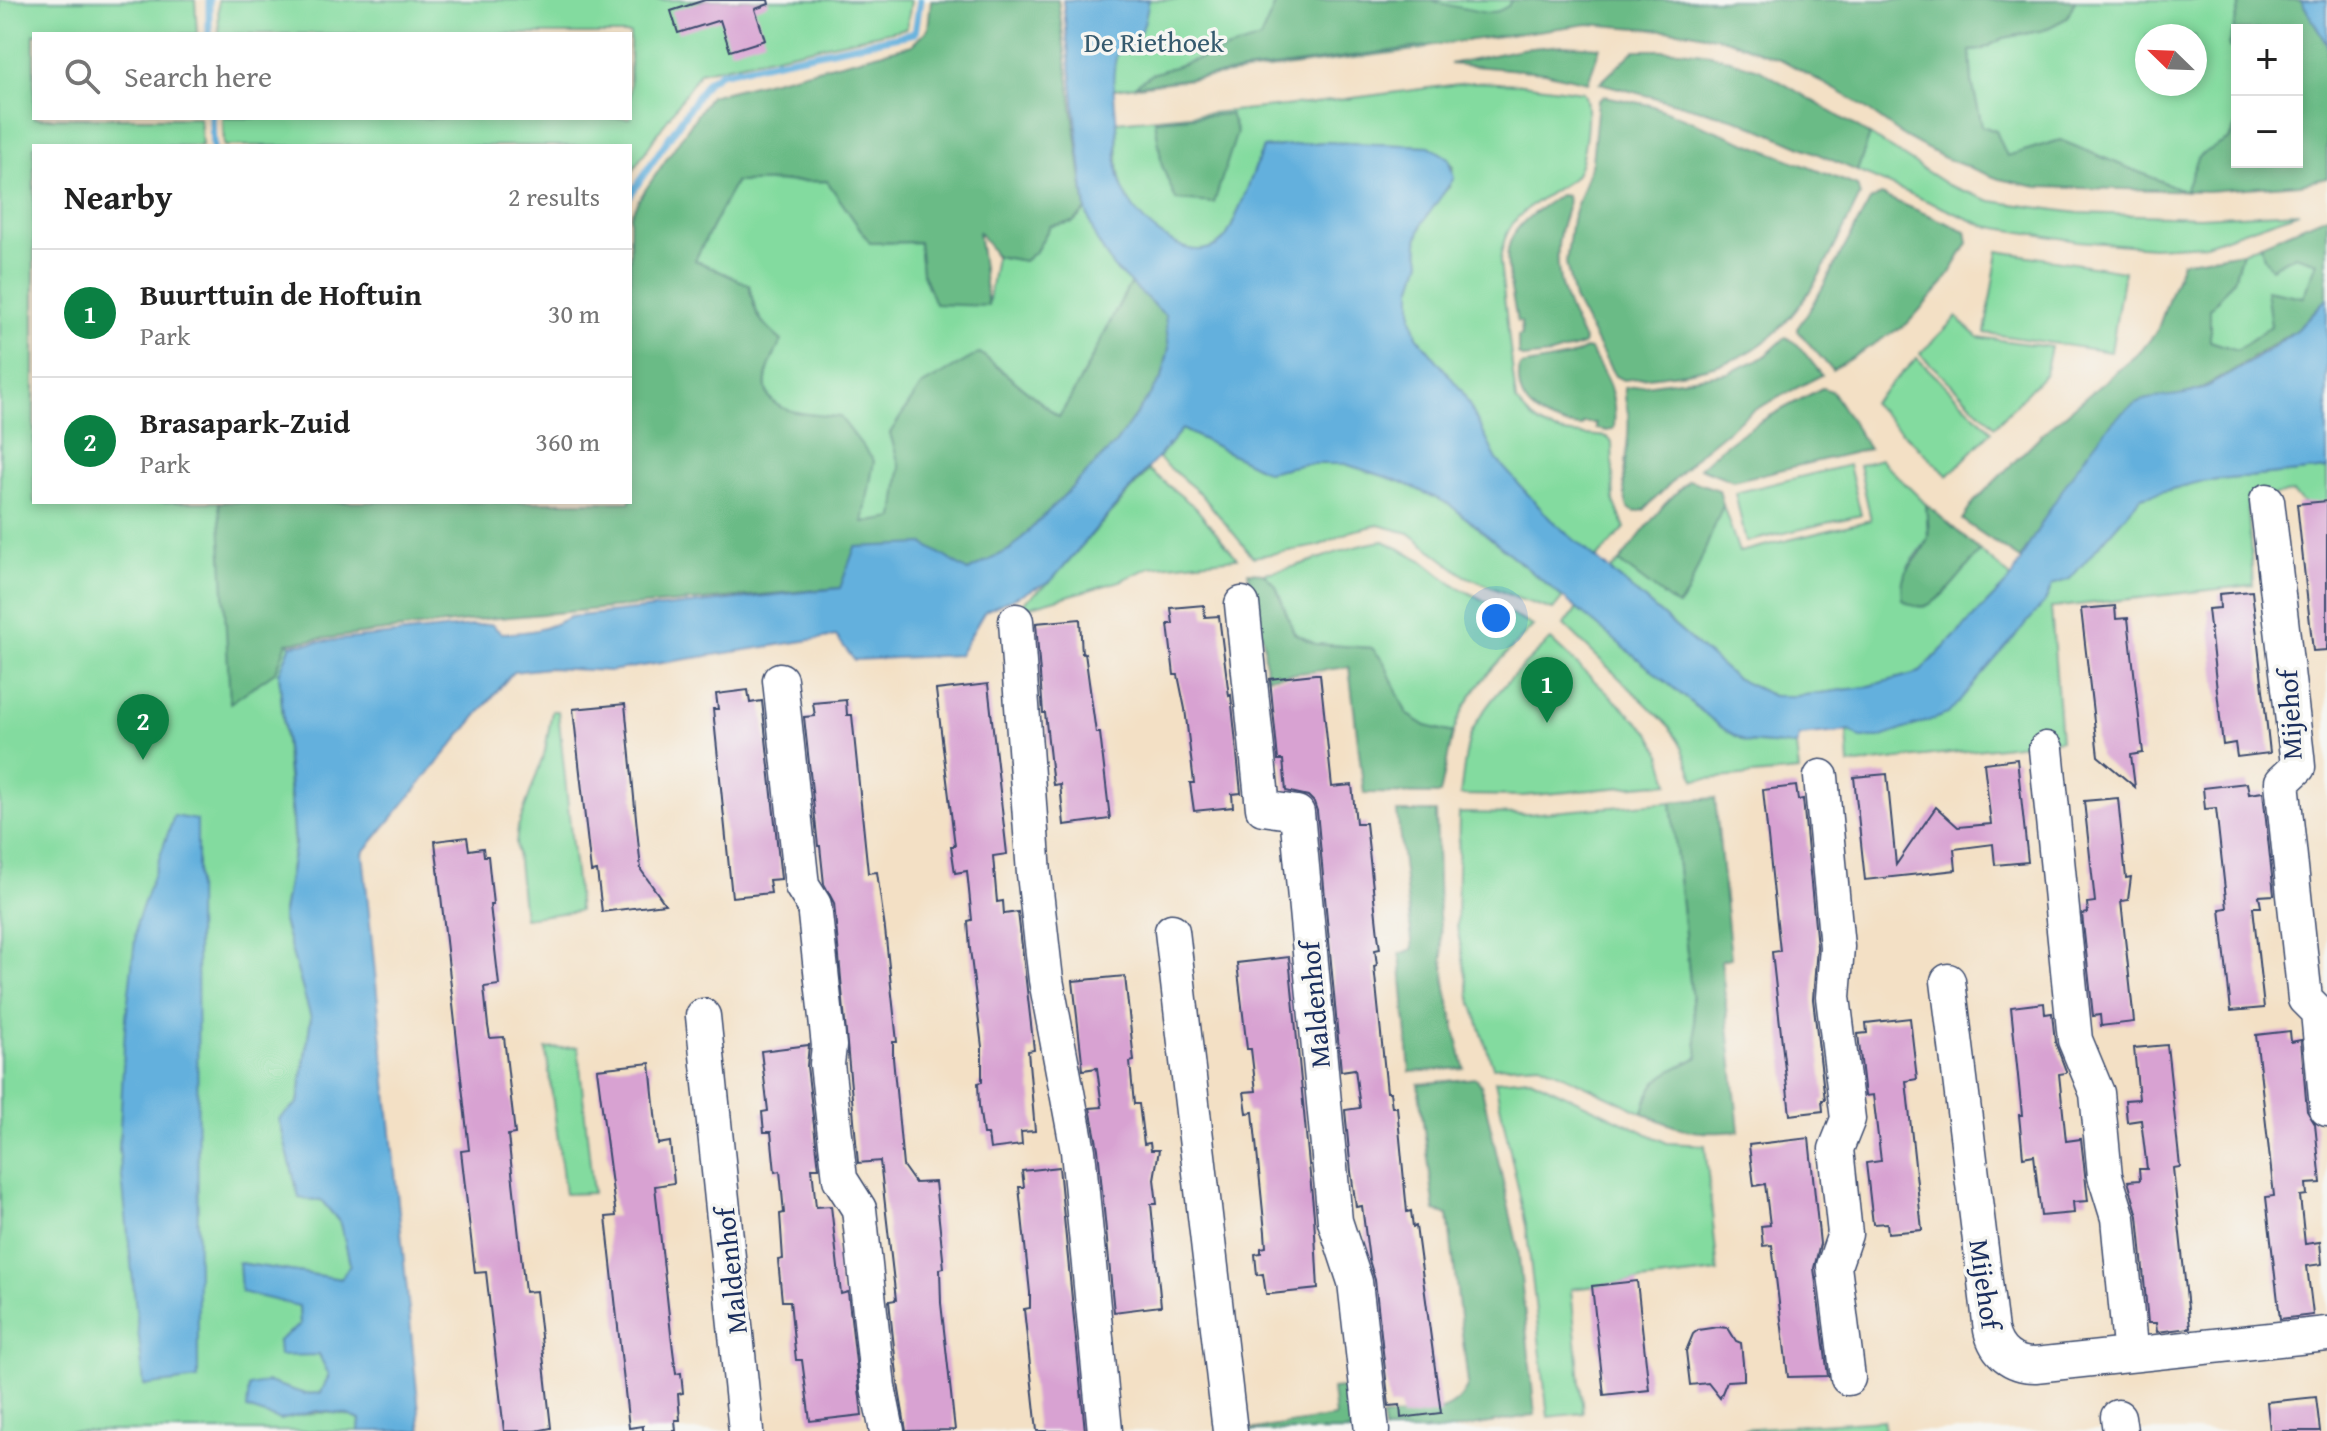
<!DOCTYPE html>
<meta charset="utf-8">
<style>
body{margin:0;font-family:"Gentium Book Plus",serif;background:#f6f6f6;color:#222}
.controls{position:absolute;right:24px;top:24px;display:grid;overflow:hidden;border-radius:0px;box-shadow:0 4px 12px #0003}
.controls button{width:72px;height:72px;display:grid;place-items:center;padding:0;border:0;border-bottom:2px solid #e0e0e0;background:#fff;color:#222;font:40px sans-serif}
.compass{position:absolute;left:2135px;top:24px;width:72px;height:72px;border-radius:50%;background:#fff;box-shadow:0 4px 12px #0003;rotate:293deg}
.you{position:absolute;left:1496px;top:618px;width:28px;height:28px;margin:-20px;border:6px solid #fff;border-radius:50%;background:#1a73e8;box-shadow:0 0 0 12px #1a73e833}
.badge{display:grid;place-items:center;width:52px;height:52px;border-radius:50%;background:#0b8043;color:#fff;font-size:26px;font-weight:700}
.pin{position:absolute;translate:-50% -66px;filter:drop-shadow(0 2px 4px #0008)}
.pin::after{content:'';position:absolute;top:42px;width:28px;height:24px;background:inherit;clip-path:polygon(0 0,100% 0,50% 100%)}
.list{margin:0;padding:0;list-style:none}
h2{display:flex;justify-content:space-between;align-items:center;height:104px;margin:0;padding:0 32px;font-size:34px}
h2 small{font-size:26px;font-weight:400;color:#767676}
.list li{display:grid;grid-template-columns:52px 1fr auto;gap:24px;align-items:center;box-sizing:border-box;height:128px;padding:0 32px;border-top:2px solid #e0e0e0}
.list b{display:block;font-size:30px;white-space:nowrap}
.list p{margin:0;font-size:26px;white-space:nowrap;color:#767676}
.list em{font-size:26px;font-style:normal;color:#767676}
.icon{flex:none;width:44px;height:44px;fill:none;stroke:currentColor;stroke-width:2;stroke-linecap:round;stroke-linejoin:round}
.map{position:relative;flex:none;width:2327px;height:1431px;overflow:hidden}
.search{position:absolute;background:#fff;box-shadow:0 4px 12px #0003;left:32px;top:32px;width:600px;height:88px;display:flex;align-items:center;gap:20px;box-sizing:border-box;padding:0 28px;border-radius:0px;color:#767676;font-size:30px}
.panel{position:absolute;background:#fff;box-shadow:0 4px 12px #0003;left:32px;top:144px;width:600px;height:360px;border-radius:0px}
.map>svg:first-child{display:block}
.green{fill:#83db9f;stroke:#4f857e;stroke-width:2;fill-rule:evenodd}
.forest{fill:#6abb86;stroke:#427572;stroke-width:2}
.water{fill:#64b0dd;stroke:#40709e;stroke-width:2}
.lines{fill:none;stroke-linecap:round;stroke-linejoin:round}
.stream{stroke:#64b0dd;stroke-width:7}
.building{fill:#d8a2d2}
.minor-casing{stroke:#3b4a6d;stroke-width:37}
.minor{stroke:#fff;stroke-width:34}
.labels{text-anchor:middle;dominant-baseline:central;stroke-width:7;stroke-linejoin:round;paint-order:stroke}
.park-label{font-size:28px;fill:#355a6e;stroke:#f6f6f2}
.street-label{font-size:28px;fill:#1b2f5e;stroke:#f6f6f2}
</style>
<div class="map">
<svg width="2327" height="1431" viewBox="0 0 2327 1431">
<rect width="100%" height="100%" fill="#f6f6f2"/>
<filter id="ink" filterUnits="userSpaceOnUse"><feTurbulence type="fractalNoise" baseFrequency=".0125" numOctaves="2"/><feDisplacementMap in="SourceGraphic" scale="16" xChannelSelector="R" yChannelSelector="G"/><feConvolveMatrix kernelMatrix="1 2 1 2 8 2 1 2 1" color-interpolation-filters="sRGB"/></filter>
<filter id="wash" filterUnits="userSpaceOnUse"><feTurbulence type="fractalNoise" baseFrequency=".006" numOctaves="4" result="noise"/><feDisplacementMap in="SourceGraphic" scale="32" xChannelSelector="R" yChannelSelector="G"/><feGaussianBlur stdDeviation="1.8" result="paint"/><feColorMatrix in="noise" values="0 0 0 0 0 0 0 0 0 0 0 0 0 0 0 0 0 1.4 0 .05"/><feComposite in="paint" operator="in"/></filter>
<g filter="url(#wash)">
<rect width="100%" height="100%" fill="#f3e0c5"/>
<g class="green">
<path d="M0,0H195L197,34H34V118H200L202,146H34V502H269L286,642L291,645L279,673L294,846L282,918L311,1018L298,1103L322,1201L341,1224L350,1264L342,1279L239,1263L281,1300L299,1306L300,1325L278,1341L320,1355L329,1375L321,1393L305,1394L268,1382L280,1420C309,1413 333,1408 360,1420L359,1431H0Z"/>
<polygon points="218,0 911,0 907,28 700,72 630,174 630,146 224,146 223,118 630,118 630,34 219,34"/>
<polygon points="1106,0 1511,0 1509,6 1423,49 1114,89"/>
<path d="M2075,0H2241L2229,47L2237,50V123L2229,139L2199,156L2185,191L2060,140L2006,157L1996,131L1982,126L1972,82L1970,51L1981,50L2004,38L2044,30L2067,18ZM2147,36H2195V84H2147Z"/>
<path d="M1474,82L1522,84L1583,92C1592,104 1585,164 1574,177C1570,182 1559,187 1553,191C1521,212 1504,222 1500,262L1516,400C1543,439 1565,432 1607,437L1612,442L1614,501L1625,528L1596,559L1550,519L1497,460L1462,391L1417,336L1412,317V289L1421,261L1417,240L1423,222L1438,199L1450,186L1453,167L1448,158L1429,146L1323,142L1263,148C1255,166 1234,229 1224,239C1191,273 1135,222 1123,189C1115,167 1119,145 1117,122L1315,103Z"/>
<polygon points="1870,135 1948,185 1991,201 2078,213 2199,217 2299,212 2206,244 2153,247 2078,241 1985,226 1857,171"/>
<path d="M827,181L870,243L919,242L922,272L988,306L996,256L1024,261L1036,251L1050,226L1073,222L1086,210C1096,240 1107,263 1131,282C1106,327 1086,374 1059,417L980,353L890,433L900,468L894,519L862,523L803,415C754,406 761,376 781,341C759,322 755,313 749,285L695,260L735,182Z"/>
<polygon points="2261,244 2264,258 2295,254 2318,261 2303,297 2271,326 2237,350 2210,341 2210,308 2234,279 2242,252"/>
<polygon points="1998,251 2124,271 2111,352 1985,333"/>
<polygon points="1957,317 1978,337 2051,347 2045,374 1995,426 1920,354"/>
<polygon points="1917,358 1992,431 1948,476 1872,403"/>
<polygon points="1182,429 1267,472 1304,464 1345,464 1402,482 1449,504 1563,598 1553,610 1519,599 1465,576 1409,533 1378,525 1352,531 1318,546 1253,557 1201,494 1158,458"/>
<polygon points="1880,459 1926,504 1928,539 1908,567 1940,595 1980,551 2012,578 1920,672 1866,687 1797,696 1773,696 1735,678 1610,570 1619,562 1678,606 1687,594 1723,505 1739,552 1871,520 1859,465"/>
<polygon points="1849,465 1861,515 1746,542 1735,493"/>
<polygon points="2327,469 2327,503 2305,505 2293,493 2247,498 2253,585 2051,608 2061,740 1849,765 1847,731 2045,602 2052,585 2070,579 2141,497 2199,482"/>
<polygon points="1149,470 1196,508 1237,558 1150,567 1120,581 1011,612 1051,581"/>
<path d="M1384,541L1422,560L1452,584L1533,626C1501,659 1468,689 1453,733L1426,726L1407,714L1372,648L1315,644L1294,633L1276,586L1263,573C1305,568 1342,546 1384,541Z"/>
<polygon points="1577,609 1721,727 1746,742 1796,746 1799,771 1695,780 1682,747 1669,726 1564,625"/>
<path d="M1551,640L1650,733L1661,754L1669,783L1523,796L1460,795C1463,777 1464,757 1469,740C1479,706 1525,663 1551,640Z"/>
<polygon points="552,711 558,711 579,911 524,918 516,843 518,827 545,751"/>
<polygon points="1671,802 1698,1057 1676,1068 1648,1094 1643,1113 1540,1064 1493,1067 1470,997 1457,926 1459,813 1528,814"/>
<polygon points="578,1047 593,1193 565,1194 546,1049"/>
<polygon points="1530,1078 1667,1143 1705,1145 1718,1272 1571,1289 1583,1413 1548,1417 1526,1225 1495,1081"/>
<polygon points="1883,1420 1885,1431 1707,1431"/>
</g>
<g class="forest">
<path d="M931,0H1058L1086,210L1073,222L1050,226L1036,251L1024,261L996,256L978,231L988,306L935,304L922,272L919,242L870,243L827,181L735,182L695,260L749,285C755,315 758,321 782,341C741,409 783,413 840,417L874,461L863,523L894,518L900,468L890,433L921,386L980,353L1059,417C1086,374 1107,327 1131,282L1165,315L1169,348L1162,378L1115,444L1011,549L968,572L924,544L840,588L486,619L287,643L276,671L230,703L219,502H630V216L639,199L710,96L912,45L928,29Z"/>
<path d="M1277,0H1432C1437,3 1483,13 1490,13C1496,13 1503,9 1508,6L1511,0H2075L2067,18L2044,30L2004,38L1981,50L1970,51L1972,82L1982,126L1996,131L2007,156L2060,140L2185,191L2199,156L2229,139L2237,123V162H2297V30H2237V50L2229,47L2241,0H2301L2327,45V178L2300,184L2207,191L2037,187L1999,179L1942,157L1905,137L1852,99L1782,60L1729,40L1690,32L1588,24L1134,86L1152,74L1260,39Z"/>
<polygon points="1563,45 1600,47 1588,82 1544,72 1450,64 1521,49"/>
<polygon points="1635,50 1680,50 1710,54 1759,69 1870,135 1857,171 1739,120 1600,83"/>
<path d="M1604,96L1650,105L1857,186L1860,196C1830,255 1801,330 1737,358C1702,373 1660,375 1623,380L1615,376L1607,362L1574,299L1566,263L1572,219L1592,162L1598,101Z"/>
<polygon points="1230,114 1237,132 1214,203 1176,200 1162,166 1155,120"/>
<path d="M1560,195L1567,196C1570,207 1562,220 1560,232C1552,272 1565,306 1584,340L1583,345L1551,355L1523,358L1518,354V336L1522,335L1521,322H1517C1505,249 1492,238 1560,195Z"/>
<polygon points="1881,195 1966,231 1968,243 1944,283 1908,323 1832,370 1798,331 1798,327 1813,305 1870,201"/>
<polygon points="2327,216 2327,298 2297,329 2227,374 2198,390 2174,398 2149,399 2133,405 2114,423 2080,465 2020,559 1962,520 1974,502 2043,433 2141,351 2157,331 2182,262 2242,252 2234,279 2210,309 2210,341 2237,350 2271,326 2266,290 2303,297 2317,262 2295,255 2271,268 2264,258 2261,244"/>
<path d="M1786,337L1798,345L1822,375L1750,412L1702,451L1644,510L1635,512L1628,508C1617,478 1632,444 1628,413C1626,404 1624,398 1625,388L1728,373L1764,357Z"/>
<path d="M1585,349L1590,350C1608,379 1617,394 1614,428L1608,431L1596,429V423H1583L1582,427C1546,424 1512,409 1520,366L1569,357Z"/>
<path d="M1822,388L1832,391L1869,449L1733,481L1700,468C1733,432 1780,411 1822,388Z"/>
<polygon points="1689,480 1719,490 1723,505 1687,594 1677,606 1619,562 1664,505"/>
<path d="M1926,504L1980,551C1968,565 1945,598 1928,605C1920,609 1910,605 1903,600C1898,568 1915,568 1926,543C1931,533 1927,516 1926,504Z"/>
<polygon points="1248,572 1263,573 1276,586 1294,633 1315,644 1372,648 1384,662 1407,714 1426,726 1453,733 1440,794 1364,793 1349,667 1266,677 1264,644"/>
<path d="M1715,798L1731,958L1721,960L1739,1131C1694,1135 1684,1132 1643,1113C1653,1073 1665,1075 1698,1057L1671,802Z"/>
<polygon points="1397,812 1436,812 1439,915 1446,989 1464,1068 1410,1072 1400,954 1413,949"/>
<path d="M1476,1078L1481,1085L1518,1248L1535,1415L1445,1431H1384L1382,1417C1415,1413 1455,1420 1468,1384L1448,1215L1435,1211L1418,1084Z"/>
<polygon points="1356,1387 1360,1431 1243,1431 1335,1417 1332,1389"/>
</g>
<g class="water">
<path d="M1063,0H1149L1144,24L1132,47L1117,54C1110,78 1115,101 1117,126C1118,139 1116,151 1117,163C1119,200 1148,232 1181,246C1195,253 1214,251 1225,238C1235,227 1255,166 1263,148L1323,142L1429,146L1448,158L1454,178L1423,222L1417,240L1421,261L1412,289V317L1417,336L1462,391L1497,460L1550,519L1735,678L1773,696H1797L1866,687L1920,672L2012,578C2030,538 2098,424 2134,404C2151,394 2178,399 2199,390C2226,378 2274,348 2297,329C2308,320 2317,308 2327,298V469L2199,482L2141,497L2070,579L2052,585L2045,602L1948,714L1879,738H1861L1850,731L1800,736L1796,746L1746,742L1721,727L1449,504L1402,482L1345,464H1304L1267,472L1182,429L1051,581L985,611L959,655L854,660L836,636L610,671L548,668L513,672L363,853L421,1431H359L360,1420L345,1414L317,1411L280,1420L247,1409L249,1386L268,1382L305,1394L321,1393L329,1375L319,1355L279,1356L278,1341L300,1325L299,1306L241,1292L239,1263L341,1279L350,1264L341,1224L322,1201L299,1198L279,1119L298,1103L311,1018L282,918L295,843L279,673L291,645L491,624L501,633C531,633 544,630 570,617L840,588L855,547L924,544L968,571L1011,549L1115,444L1162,378L1169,348L1165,315L1113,267L1095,237L1086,210Z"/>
<polygon points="2301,0 2327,0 2327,45"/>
<polygon points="174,816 197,820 198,1379 144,1386 119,1149 125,1027 137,922"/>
</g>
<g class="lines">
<g class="stream">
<polyline points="209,34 209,0"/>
<polyline points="212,118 213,146"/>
<polyline points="630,195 707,82 720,73 915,33 920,0"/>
</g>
</g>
<g id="blocks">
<g class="building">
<polygon points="705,0 768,0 769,4 755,9 765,40 730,51 720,20 678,33 671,11"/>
<polygon points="2327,501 2327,650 2313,651 2297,504"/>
<polygon points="2252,591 2270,753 2237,757 2235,743 2223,745 2208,609 2220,608 2219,594"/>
<polygon points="1204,605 1205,617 1219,616 1229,696 1231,695 1241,793 1232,794 1233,807 1194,811 1190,783 1194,783 1185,709 1178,675 1174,675 1168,624 1173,624 1171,608"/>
<polygon points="2115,606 2116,619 2128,618 2143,753 2131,755 2135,787 2098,756 2081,609"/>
<polygon points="1080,619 1082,654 1085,653 1096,733 1100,733 1110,819 1064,825 1060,784 1053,785 1045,713 1043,713 1036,623"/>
<polygon points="1315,674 1320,674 1332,787 1352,785 1356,823 1366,823 1378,935 1380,949 1375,950 1377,965 1374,966 1387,1092 1390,1092 1392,1107 1397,1107 1407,1212 1411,1211 1413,1227 1416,1226 1441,1413 1401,1418 1400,1405 1389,1406 1375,1280 1369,1260 1362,1206 1356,1207 1351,1172 1345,1110 1360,1108 1355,1069 1341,1071 1317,811 1314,802 1308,796 1286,791 1283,760 1278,760 1270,679"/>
<polygon points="988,684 1007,854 993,856 997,902 1003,901 1004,914 1018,912 1034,1050 1028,1051 1035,1131 1021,1132 1022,1145 990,1149 988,1134 983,1134 979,1106 978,1083 982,1082 982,1047 970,949 968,921 972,920 967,871 955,873 951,846 955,846 936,690"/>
<polygon points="748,690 750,703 762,701 781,879 769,880 771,893 732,897 713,709 718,709 716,694"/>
<polygon points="846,700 847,715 852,715 868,873 877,872 885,929 897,1042 893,1042 893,1058 903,1166 915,1183 935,1182 944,1268 940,1269 941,1303 955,1430 906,1431 898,1384 889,1301 896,1300 880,1161 858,1163 834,903 824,884 820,846 818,846 804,717 815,716 813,703"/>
<polygon points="625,704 641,870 665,904 602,912 597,871 591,872 573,709"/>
<polygon points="2017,759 2028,862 1995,865 1993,844 1954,849 1956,870 1865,880 1854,777 1887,774 1896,865 1936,807 1958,827 1991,824 1984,763"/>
<polygon points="2247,783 2249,794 2263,792 2274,895 2259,896 2261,907 2253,907 2264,1008 2231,1011 2220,909 2227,908 2216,808 2205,809 2203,788"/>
<polygon points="1796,786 1798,800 1803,799 1817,947 1813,999 1825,1100 1822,1100 1823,1111 1790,1115 1772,952 1780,951 1763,790"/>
<polygon points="2118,798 2126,878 2131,877 2128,900 2121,901 2134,1022 2101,1026 2100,1015 2093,1016 2082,914 2088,913 2087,903 2095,902 2084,801"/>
<polygon points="467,837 469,850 483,848 484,856 488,856 493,905 490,905 499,985 484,987 488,1026 490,1038 504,1037 515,1134 508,1135 525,1292 536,1291 551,1428 536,1431 504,1431 486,1272 475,1273 461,1151 469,1150 435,841"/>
<polygon points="1289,957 1314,1216 1318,1289 1271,1294 1266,1294 1263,1274 1257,1275 1255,1254 1261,1253 1261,1248 1266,1247 1265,1232 1253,1112 1247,1113 1244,1092 1256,1091 1251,1049 1247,1049 1237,963"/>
<polygon points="1125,976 1134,1061 1130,1062 1134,1104 1139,1104 1144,1144 1150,1143 1151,1150 1159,1150 1154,1179 1157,1204 1151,1204 1161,1306 1114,1312 1098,1149 1090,1108 1102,1107 1097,1068 1083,1070 1073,981"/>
<polygon points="2044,1003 2045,1014 2052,1013 2055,1042 2066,1071 2066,1073 2059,1074 2066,1141 2081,1139 2088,1201 2073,1202 2074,1213 2041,1216 2034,1155 2023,1157 2019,1115 2022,1115 2011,1007"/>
<polygon points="1910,1018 1917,1079 1906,1081 1922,1230 1888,1233 1887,1223 1873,1224 1866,1163 1881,1161 1873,1095 1865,1096 1858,1034 1867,1033 1866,1023"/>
<polygon points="2290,1031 2291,1042 2301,1040 2307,1111 2315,1124 2321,1183 2306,1184 2307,1195 2300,1196 2305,1244 2320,1242 2322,1264 2307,1266 2313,1315 2280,1319 2266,1197 2274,1196 2256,1035"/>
<polygon points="809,1045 807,1066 819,1168 812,1168 816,1207 831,1206 841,1294 848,1292 862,1415 810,1421 802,1360 796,1360 790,1301 782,1301 778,1260 783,1259 780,1214 784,1213 780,1171 775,1172 771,1132 764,1132 762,1112 768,1111 761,1051"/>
<polygon points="2167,1045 2180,1167 2173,1168 2190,1328 2157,1332 2156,1323 2148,1323 2138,1216 2128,1181 2140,1180 2139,1169 2147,1169 2141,1120 2127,1122 2125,1100 2139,1099 2134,1048"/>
<polygon points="650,1063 658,1144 670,1142 674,1183 655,1186 671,1334 676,1374 681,1373 683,1393 678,1394 680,1420 675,1420 676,1431 643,1431 643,1426 629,1428 606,1217 616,1216 597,1069"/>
<polygon points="1809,1138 1820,1244 1814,1268 1828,1376 1788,1377 1772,1245 1763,1246 1761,1226 1770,1225 1765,1184 1754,1186 1749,1145"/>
<polygon points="1059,1167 1085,1431 1037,1431 1024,1309 1030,1308 1030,1293 1019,1187 1024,1187 1022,1171"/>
<polygon points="1637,1281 1649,1390 1604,1395 1592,1286"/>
<polygon points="1718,1327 1728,1328 1736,1341 1741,1343 1744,1373 1744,1380 1727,1381 1720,1398 1708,1383 1690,1385 1686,1351 1693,1334 1698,1330"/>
<polygon points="2316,1397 2320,1431 2270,1431 2267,1402"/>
</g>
</g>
</g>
<g filter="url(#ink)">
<use href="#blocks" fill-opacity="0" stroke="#3b4a6d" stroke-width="2"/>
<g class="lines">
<defs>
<g id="minor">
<polyline points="2267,501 2297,756 2298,767 2282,782 2305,999 2318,1012 2327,1109"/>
<polyline points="1242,604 1263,808 1297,813 1335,1221 1355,1282 1372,1431"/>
<polyline points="1016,621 1034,874 1046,980 1078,1151 1105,1431"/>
<polyline points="780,680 802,886 814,905 829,1046 827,1064 840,1179 859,1209 878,1387 887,1431"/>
<polyline points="2046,749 2075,1040 2097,1093 2105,1176 2118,1218 2129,1337"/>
<polyline points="1821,777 1837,947 1833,997 1848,1119 1836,1149 1845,1234 1834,1266 1848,1378"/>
<polyline points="1172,931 1230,1431"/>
<path d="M1948,981L1991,1330C1996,1352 2012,1365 2035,1365L2327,1334"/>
<polyline points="703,1016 746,1431"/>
<polyline points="2118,1417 2120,1431"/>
</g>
</defs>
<use href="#minor" class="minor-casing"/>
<use href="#minor" class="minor"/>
</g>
</g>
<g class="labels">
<g class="park-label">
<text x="1154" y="41">De Riethoek</text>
</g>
<g class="street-label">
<text transform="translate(2289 715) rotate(-93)">Mijehof</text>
<text transform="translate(1314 1005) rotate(-95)">Maldenhof</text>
<text transform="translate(730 1271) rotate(-96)">Maldenhof</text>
<text transform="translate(1986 1284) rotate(82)">Mijehof</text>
</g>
</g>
</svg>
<div class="controls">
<button>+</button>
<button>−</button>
</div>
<svg class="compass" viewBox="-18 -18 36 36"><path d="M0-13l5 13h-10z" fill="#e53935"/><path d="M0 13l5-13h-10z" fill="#767676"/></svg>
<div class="you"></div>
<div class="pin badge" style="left:1547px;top:723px">1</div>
<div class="pin badge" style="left:143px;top:760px">2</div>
<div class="search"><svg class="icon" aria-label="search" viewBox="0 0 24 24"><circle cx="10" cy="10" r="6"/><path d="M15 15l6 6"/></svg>Search here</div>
<section class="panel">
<h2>Nearby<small>2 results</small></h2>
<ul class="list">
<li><span class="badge">1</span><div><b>Buurttuin de Hoftuin</b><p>Park</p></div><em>30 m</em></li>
<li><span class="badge">2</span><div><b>Brasapark-Zuid</b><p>Park</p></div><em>360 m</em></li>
</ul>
</section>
</div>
